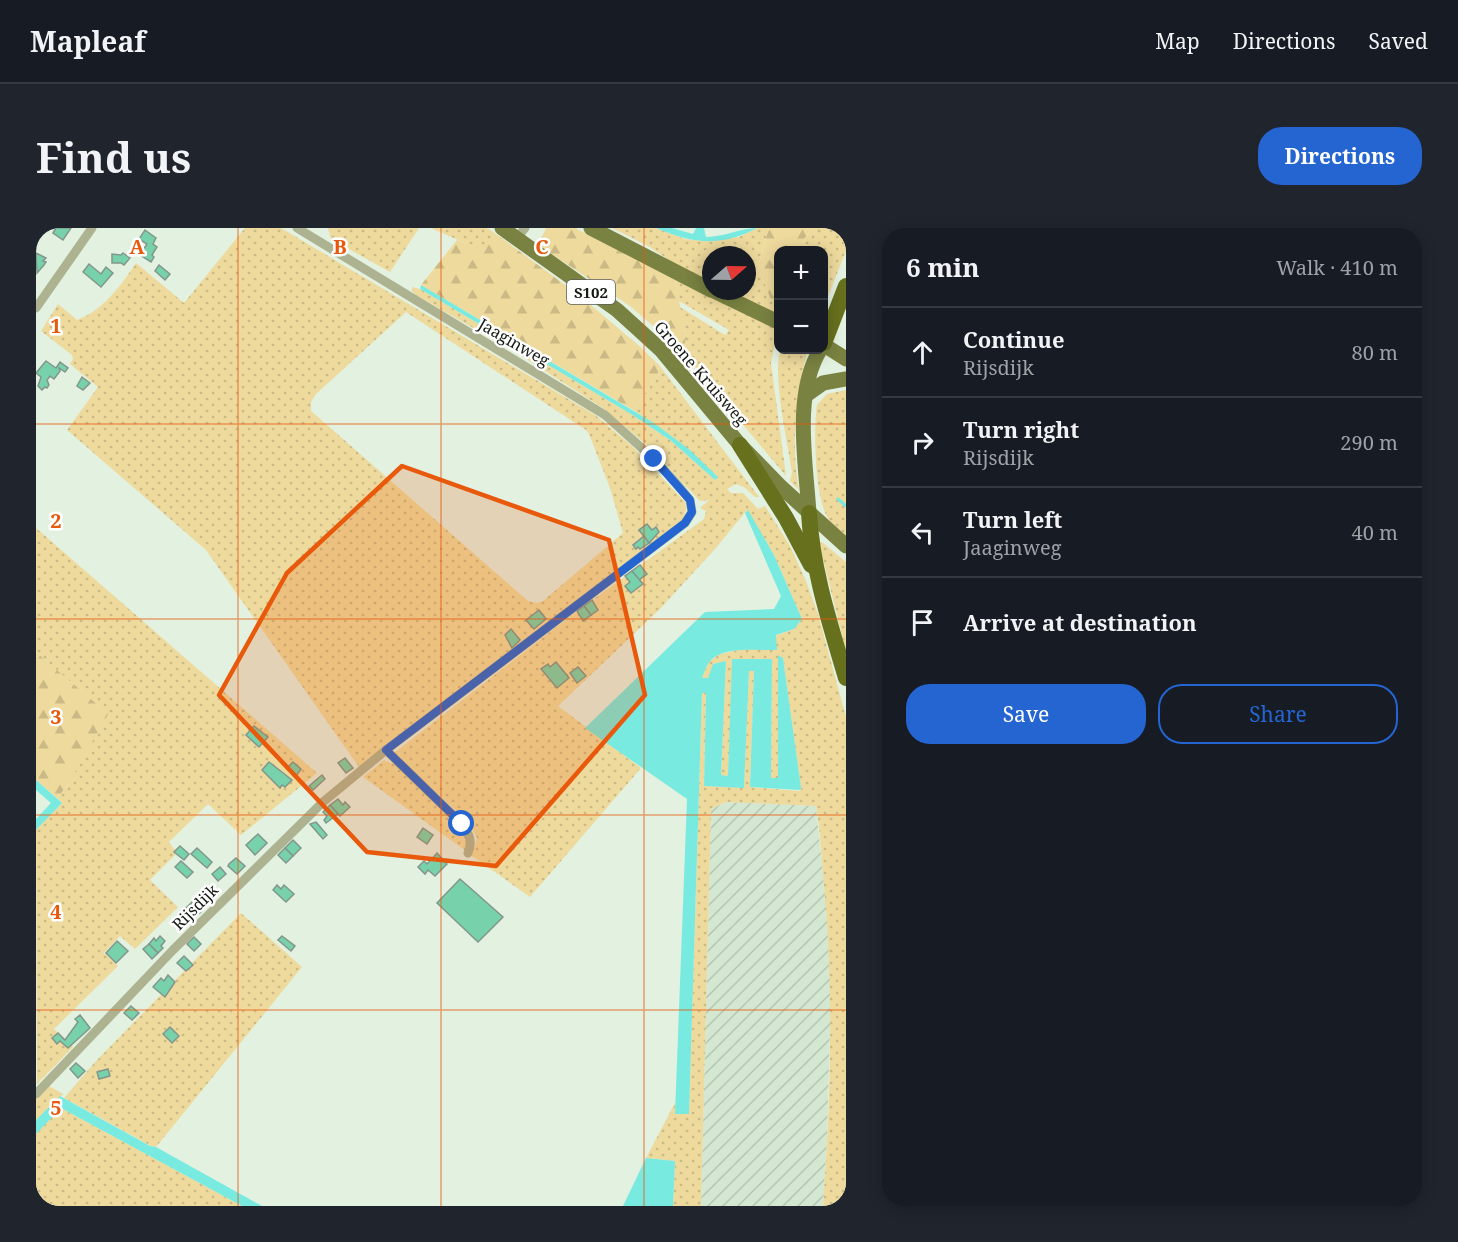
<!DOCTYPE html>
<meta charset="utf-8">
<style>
body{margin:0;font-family:"Noto Serif",serif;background:#20242c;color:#f1f3f6}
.controls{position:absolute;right:18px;top:18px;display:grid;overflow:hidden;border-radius:12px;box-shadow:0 3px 15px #0003}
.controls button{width:54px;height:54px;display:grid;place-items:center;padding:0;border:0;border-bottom:2px solid #363941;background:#171b24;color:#f1f3f6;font:30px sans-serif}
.compass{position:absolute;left:666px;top:18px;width:54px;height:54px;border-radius:50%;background:#171b24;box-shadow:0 3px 15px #0003;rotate:70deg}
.stop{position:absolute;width:18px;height:18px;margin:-14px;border:4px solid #2465d2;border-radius:50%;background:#fff}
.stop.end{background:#2465d2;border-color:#fff;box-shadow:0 2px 6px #0008}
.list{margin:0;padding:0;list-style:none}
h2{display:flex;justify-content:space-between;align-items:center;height:78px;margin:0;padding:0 24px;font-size:26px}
h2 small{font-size:20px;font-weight:400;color:#9ea1a6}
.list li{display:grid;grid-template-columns:39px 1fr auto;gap:18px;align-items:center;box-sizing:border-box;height:90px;padding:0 24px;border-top:2px solid #363941}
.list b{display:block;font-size:22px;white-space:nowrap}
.list p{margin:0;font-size:20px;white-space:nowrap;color:#9ea1a6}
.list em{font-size:20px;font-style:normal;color:#9ea1a6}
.actions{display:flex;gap:12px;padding:18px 24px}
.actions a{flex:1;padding:14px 0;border:2px solid #2465d2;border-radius:24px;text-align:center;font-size:21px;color:#2465d2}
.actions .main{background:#2465d2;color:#fff}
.icon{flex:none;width:33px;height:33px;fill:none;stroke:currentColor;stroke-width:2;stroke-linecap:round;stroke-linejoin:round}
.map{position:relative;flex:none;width:810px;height:978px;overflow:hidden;border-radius:24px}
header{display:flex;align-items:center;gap:36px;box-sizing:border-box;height:84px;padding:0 30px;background:#171b24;border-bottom:2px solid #363941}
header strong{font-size:28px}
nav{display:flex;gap:33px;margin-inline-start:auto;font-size:21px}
.intro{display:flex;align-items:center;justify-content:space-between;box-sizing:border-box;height:144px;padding:0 36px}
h1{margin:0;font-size:42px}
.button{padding:15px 27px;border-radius:24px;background:#2465d2;color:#fff;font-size:21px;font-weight:700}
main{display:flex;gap:36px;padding:0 36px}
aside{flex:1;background:#171b24;border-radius:24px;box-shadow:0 3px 15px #0003}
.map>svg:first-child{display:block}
.industrial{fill:url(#industrial-furrows)}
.grass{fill:url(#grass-dots);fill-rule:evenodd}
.forest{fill:url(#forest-firs)}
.water{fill:#79eae0}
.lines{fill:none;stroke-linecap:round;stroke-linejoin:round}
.stream{stroke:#79eae0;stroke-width:3}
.building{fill:#77d2ab;stroke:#82968c;stroke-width:1.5}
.street{stroke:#adb391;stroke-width:9}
.primary{stroke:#798241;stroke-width:15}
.highway{stroke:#66701d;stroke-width:16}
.route{stroke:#2465d2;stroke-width:8}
.marked{fill:#e8590c;fill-opacity:0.2;stroke:#e8590c;stroke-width:4.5;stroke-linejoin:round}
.grid{fill:none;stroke:#e8590c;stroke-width:1.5;stroke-opacity:0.55}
.labels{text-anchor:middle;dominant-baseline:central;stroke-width:5;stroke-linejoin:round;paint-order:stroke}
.shield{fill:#fff;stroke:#5c5f5b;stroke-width:1.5}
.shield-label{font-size:15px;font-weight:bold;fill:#161a15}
.street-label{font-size:16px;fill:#161a15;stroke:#fff}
.grid-label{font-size:20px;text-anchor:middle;font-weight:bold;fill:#e8590c;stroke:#fff;stroke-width:5;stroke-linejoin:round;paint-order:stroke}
</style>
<header>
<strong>Mapleaf</strong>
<nav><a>Map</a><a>Directions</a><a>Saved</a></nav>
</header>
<div class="intro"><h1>Find us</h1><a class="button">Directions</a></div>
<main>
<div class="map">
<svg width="810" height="978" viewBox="0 0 810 978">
<defs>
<pattern id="industrial-furrows" width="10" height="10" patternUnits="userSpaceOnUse" patternTransform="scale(1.5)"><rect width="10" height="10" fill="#d4e7d0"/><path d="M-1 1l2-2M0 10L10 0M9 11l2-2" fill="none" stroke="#b5c6b2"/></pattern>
<pattern id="grass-dots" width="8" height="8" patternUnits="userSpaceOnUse" patternTransform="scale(1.5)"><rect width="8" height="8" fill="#eeda9d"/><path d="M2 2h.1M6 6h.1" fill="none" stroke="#cbba86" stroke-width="1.8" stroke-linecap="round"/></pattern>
<pattern id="forest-firs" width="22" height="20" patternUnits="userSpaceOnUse" patternTransform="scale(1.5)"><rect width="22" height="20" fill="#eeda9d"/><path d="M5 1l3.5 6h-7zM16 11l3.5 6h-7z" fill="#cbba86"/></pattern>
</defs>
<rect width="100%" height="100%" fill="#e3f1e0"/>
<polygon class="industrial" points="690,574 780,578 792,695 795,764 791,911 787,978 665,978 675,581"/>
<g class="grass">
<path d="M209,0H245L559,187L596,218L649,274L650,281L647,291L323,539L170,322L31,202L62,159L34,136L37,131L36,127L5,103L22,76L41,92C67,83 86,56 100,35L148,75ZM370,84L550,202L553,206L574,260L587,305L507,373L500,375L492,373L275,183V174L280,166Z"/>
<polygon points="292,0 383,0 354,44 295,11"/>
<polygon points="395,0 451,0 460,6 447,23"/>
<polygon points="576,0 620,0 649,11 668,13 703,9 721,0 733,0 722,39 735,71 742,73 742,89 691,63 711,63 711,27 675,27 675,55 646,41 614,19"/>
<polygon points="776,0 810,0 810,23 788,78 788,22 770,22 768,11"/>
<polygon points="639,51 742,101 735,135 750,248 644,121 649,115 650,110 644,79 689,107 693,102 643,73"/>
<path d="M376,59L384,61L595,186L634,212L679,252L682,249C655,223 628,201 597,182L622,147L623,137L723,269H719L708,259L700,256L691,261L695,265H707L722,281L729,278L754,318L770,353L782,386L810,489V978H787C795,867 798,756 787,646C785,623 784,600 780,578L690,574L675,581L665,978H637L639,933L610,930L639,875V886H653L666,465H670L668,558L708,559L713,443H718L714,559L764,563L765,561L747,430L742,550H735L736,431H697L692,548L685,547L690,433L678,436L672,450H666L672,434L684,426L698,423L758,401L766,391L738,327L711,282L679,321L623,382L522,478L605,540L494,669L436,628L441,610L432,594L358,525L532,390L668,291L670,283L664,280L673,272L664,273L613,219L567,180L484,127L380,67L376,63Z"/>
<path d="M744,122H772C759,168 755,214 763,262L754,253L756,244C751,212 737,151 744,122Z"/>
<path d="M810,162V308C804,303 797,298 793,292C779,273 777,201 781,177L791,166Z"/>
<polygon points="0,300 281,545 205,607 172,576 133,614 141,625 114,652 142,679 99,721 84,708 68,725 82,738 18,801 37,819 1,856 0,602 26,575 21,570 31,558 71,486 0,424"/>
<polygon points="786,314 810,334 810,423 783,315"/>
<polygon points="348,532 360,537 431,606 430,623 327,549"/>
<polygon points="205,685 266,739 120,919 115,918 28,870 60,833"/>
<polygon points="13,858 27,866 0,892 0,871"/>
<polygon points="25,880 206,978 6,978 0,970 0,906"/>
</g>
<g class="forest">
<polygon points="510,0 539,0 639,51 650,110 649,115 644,121 594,78 502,17"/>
<polygon points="733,0 776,0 768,11 770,22 742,22 742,73 735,72 722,39"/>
<polygon points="460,6 544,68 601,116 623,137 622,147 597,182 385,57 421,12 447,22"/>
<polygon points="0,424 72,486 31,558 21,570 0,552"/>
</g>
<g class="water">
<path d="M620,0H636L657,6L660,0H668L670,9C689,9 704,0 721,0C685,19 657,16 620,0Z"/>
<polygon points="385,57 618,195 654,222 682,249 679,252 634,212 595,186 384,61"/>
<path d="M712,282L738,327L766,391L758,401L740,407L741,422C721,423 684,417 672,436C669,440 668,446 666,450H672L677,436L690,433L685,547L692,548L696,431H736L735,550H742V427L747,430L765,560L764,562L714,559L718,443H713L708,560L668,558L670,465H666L653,886H639L651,571L549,500L669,384L738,381L745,368L709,285Z"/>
<polygon points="0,552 26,575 0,602 0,591 15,575 0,562"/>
<polygon points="24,868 114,918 120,919 226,978 206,978 25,880 0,906 0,892"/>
<polygon points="610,930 639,933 637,978 587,978"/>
</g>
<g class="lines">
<polyline class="stream" points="802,271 810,278"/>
</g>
<g class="building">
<polygon points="20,0 35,0 27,12 17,5"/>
<polygon points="109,2 120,10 117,16 121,19 116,27 118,29 115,34 104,27 111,16 103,11"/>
<polygon points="0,25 10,30 7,33 10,34 8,37 1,45"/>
<polygon points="87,25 94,30 88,37 85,35 76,35 76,26 85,27"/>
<polygon points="53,36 65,46 70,39 77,45 65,59 47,44"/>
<polygon points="123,37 134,46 129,52 119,43"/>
<polygon points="10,133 20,140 24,134 32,140 29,144 23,140 24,143 18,151 14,148 11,152 13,157 11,160 9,159 6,162 2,158 5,149 0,145"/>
<polygon points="46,149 54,155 47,162 41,158"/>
<polygon points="611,296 616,302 620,299 623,304 613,315 603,302"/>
<polygon points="608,308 613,315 604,321 602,319 600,321 597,317"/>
<polygon points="604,337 611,346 603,352 596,343"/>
<polygon points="596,343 607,356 595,365 589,358 594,354 589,348"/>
<polygon points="556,372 562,382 555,387 548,378"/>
<polygon points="548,378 555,387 547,393 541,383"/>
<polygon points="503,382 510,391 498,401 490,392"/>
<polygon points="475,401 484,412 476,420 469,407"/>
<polygon points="520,434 533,450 521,460 505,441 512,436 514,439"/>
<polygon points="542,439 550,448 541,455 534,445"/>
<polygon points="218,498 232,509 223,519 210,507"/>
<polygon points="309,530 317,540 310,545 302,535"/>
<polygon points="233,534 256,552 249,559 246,557 244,560 226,542"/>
<polygon points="257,534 265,541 260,548 251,540"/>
<polygon points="286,547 289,551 277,562 273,558"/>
<polygon points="302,571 307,577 309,574 314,579 304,588 294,577"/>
<polygon points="294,577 302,586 290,595 288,592 291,588 287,584"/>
<polygon points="280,594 291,607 287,611 274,596"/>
<polygon points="387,600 397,607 391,616 381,609"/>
<polygon points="222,606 231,615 219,627 210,617"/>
<polygon points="257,612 265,620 257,628 249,620"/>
<polygon points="144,618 153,626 148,632 138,624"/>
<polygon points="161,620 176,634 171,640 155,626"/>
<polygon points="249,620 257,628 250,635 242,627"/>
<polygon points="401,625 411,636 399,648 392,642 389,646 382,639 388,633 391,636"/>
<polygon points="200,630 209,638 201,646 192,638 193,636"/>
<polygon points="145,633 157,644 151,650 139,639"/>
<polygon points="184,639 190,646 182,653 176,646"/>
<polygon points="424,651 467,689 442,714 401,675"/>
<polygon points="241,657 245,661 248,657 258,666 250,674 237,662"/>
<polygon points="156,674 166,683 157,691 148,682"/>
<polygon points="124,708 129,713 125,718 127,720 122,725 113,716 118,710 120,713"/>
<polygon points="246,708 259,718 255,723 242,712"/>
<polygon points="158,709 165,716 158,723 151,716"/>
<polygon points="81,713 92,723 80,735 70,725"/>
<polygon points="113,716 122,725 116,731 107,721"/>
<polygon points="148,728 157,737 150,743 141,735"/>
<polygon points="132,747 139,754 129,769 117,759 125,750 128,753"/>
<polygon points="95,778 103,785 96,792 88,785"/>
<polygon points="44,787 54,800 32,820 24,813 21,816 16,810 22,805 29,812 42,794 39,791"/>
<polygon points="134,799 143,808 136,815 127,806"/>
<polygon points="40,835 49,843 42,850 34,841"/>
<polygon points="72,841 74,848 63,851 61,844"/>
</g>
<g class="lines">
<g class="street">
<polyline points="481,10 489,0"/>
<polyline points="0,80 56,0"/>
<path d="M350,522L426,596C433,606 437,613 432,625"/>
<polyline points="0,866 137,722 287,574 350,522 649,295 656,284 654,272 641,256 618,231 569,187 261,0"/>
</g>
<g class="primary">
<polyline points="466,0 581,82 602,101 625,122 704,217 744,258 810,318"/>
<polyline points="555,0 675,62"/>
<polyline points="678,63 742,94"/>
<polyline points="788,117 810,131"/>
<polyline points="770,167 787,155 810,151"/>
<path d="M773,285C770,235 757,167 784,122"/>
</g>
<g class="highway">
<polyline points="788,115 810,58"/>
<polyline points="704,217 750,290 775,337"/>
<path d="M773,285C776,341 794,396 810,450"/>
</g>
</g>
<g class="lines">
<polyline class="route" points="426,596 350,522 649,295 656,284 654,272 618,231"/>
</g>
<path class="marked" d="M366,238L573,312L609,467L460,638L331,624L183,467L251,345Z"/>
<path class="grid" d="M202,0V978M405,0V978M608,0V978M0,196H810M0,391H810M0,587H810M0,782H810"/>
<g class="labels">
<rect class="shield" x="531" y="52" width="48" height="24" rx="4.5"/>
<g class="shield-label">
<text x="555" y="64">S102</text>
</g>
<g class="street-label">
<text transform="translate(478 114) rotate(30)">Jaaginweg</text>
<text transform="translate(665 145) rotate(49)">Groene Kruisweg</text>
<text transform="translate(159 679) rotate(-45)">Rijsdijk</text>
</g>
</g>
<g class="grid-label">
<text x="101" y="26">A</text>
<text x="304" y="26">B</text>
<text x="506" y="26">C</text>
<text x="20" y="105">1</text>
<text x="20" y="300">2</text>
<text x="20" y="496">3</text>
<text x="20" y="691">4</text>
<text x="20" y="887">5</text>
</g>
</svg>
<div class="controls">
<button>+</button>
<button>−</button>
</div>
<svg class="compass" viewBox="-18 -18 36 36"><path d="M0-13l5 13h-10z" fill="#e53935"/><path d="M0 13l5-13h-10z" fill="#9ea1a6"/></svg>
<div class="stop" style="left:426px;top:596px"></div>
<div class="stop end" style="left:618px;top:231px"></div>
</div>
<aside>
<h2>6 min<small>Walk · 410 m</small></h2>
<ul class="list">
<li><svg class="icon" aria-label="ahead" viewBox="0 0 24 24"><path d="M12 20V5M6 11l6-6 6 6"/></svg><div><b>Continue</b><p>Rijsdijk</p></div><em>80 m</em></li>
<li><svg class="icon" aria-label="right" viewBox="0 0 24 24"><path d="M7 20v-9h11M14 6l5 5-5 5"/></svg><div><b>Turn right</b><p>Rijsdijk</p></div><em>290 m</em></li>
<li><svg class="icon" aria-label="left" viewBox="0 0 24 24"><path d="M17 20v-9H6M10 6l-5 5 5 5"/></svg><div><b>Turn left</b><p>Jaaginweg</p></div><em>40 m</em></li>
<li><svg class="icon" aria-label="arrive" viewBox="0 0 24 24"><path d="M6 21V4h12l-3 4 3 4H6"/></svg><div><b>Arrive at destination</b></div></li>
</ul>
<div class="actions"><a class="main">Save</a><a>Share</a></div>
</aside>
</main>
